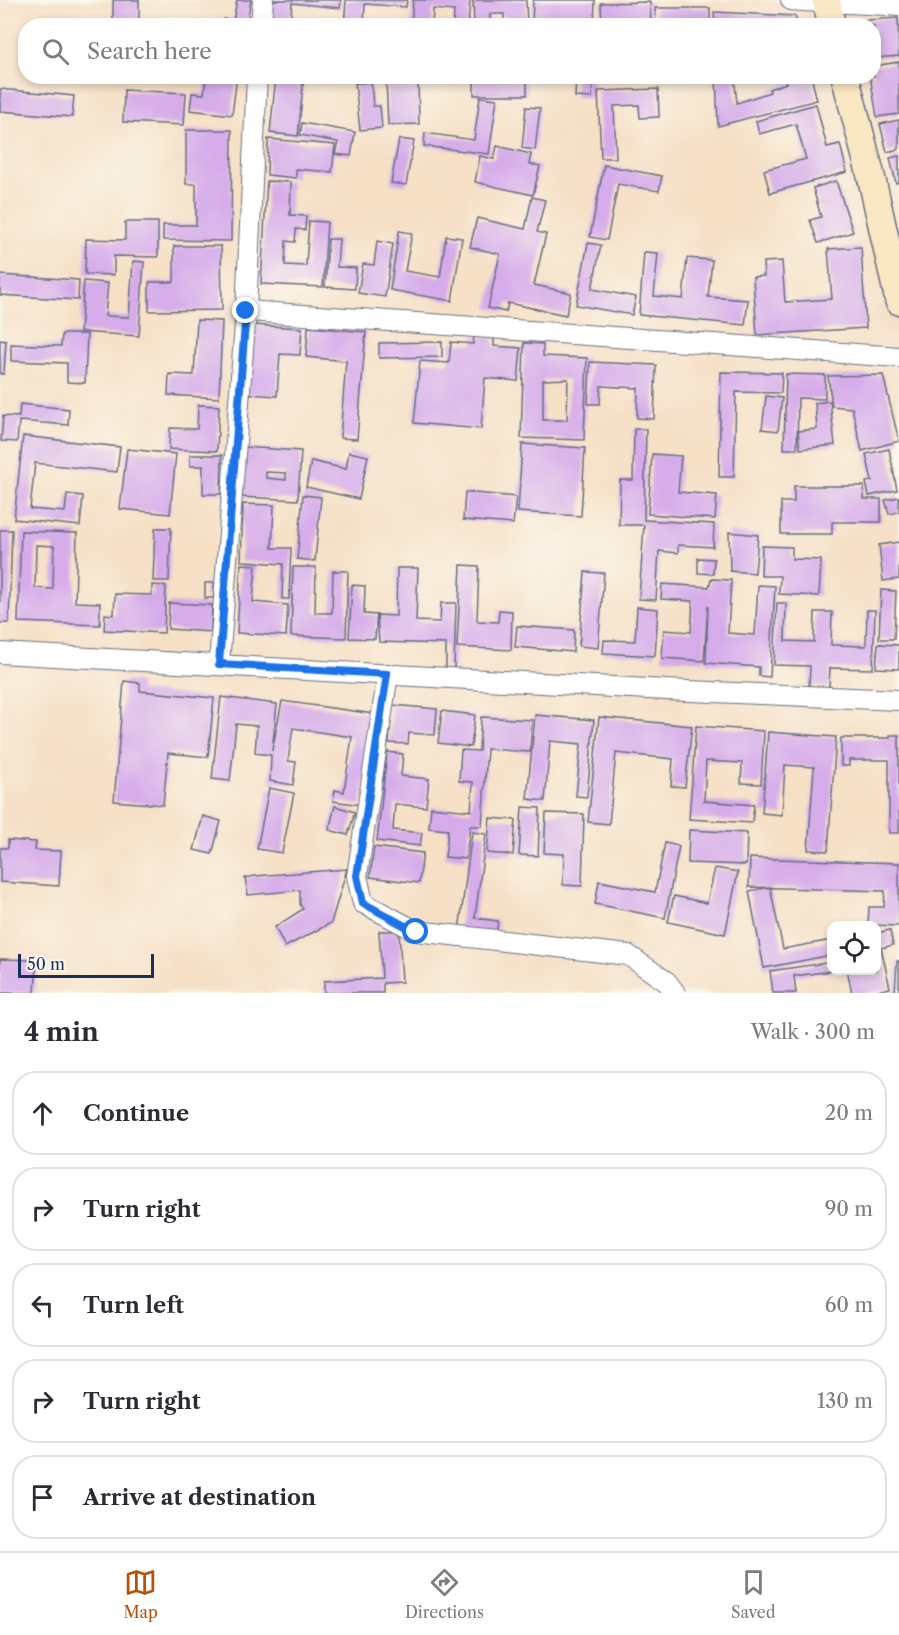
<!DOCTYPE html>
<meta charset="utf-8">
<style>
body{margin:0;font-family:"Libre Caslon Text",serif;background:#f2f2f3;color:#2b2b33}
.controls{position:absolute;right:18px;bottom:18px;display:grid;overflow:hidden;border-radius:12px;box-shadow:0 3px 9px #0003}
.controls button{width:54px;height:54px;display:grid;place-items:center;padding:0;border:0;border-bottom:2px solid #e1e1e2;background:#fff;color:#2b2b33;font:30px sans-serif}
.scale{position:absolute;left:18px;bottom:15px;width:136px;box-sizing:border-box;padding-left:6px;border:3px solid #1b2f5e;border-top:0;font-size:16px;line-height:21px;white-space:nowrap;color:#1b2f5e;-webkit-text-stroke:4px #fbf7ec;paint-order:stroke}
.stop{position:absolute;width:18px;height:18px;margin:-14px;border:4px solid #1a73e8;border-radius:50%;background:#fff}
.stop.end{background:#1a73e8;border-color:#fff;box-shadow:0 2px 6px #0008}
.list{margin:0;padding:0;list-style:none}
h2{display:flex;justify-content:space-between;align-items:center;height:78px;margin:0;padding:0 24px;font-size:26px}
h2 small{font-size:20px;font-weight:400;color:#7c7c81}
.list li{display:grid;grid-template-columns:39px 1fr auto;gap:18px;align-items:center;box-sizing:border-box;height:84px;margin:0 12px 12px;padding:0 12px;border:2px solid #e1e1e2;border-radius:24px}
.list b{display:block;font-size:22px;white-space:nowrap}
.list em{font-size:20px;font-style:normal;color:#7c7c81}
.icon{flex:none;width:33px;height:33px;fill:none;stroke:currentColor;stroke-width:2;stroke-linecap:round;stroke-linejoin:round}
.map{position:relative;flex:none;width:899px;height:993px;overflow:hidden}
.search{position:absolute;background:#fff;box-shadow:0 3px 9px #0003;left:18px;right:18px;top:18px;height:66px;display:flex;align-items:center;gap:15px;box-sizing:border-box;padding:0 21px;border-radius:24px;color:#7c7c81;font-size:22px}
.sheet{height:558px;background:#fff}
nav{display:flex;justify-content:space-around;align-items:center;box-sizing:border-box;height:84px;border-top:2px solid #e1e1e2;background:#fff;font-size:16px;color:#7c7c81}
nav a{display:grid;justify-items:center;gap:3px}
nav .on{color:#b45309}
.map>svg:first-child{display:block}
.building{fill:#d5abea;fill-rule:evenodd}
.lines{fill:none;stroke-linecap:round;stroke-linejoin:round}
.minor-casing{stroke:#686d82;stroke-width:22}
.secondary-casing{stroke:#686d82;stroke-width:30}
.minor{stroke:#fff;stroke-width:20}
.secondary{stroke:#fae7c3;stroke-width:27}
.route{stroke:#1a73e8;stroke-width:8}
</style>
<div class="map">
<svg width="899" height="993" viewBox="0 0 899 993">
<rect width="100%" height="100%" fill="#fbf7ec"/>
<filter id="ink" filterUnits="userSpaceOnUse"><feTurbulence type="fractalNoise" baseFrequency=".0167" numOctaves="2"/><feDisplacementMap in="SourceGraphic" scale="12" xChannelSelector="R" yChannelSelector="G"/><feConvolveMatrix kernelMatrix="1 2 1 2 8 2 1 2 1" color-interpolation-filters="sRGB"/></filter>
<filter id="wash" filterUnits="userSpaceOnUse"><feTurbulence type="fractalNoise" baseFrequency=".008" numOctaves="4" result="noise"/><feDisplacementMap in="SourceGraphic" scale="24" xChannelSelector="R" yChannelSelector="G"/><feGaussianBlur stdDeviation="1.35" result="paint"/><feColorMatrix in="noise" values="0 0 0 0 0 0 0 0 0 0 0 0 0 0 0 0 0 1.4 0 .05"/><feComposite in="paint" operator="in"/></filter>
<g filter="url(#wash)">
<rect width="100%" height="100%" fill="#f6e0c6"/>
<g id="blocks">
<g class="building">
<rect x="113" y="0" width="26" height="26"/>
<polygon points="237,0 251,0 246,26 223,26 224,19 233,21"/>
<polygon points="273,0 341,0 340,8 292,3 290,26 271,26"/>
<polygon points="346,0 407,0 406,7 365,4 364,26 344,26"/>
<polygon points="413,0 470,0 468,26 453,26 454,11 433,9 432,26 411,26"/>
<polygon points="473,0 526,0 527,26 504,26 504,14 490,14 490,26 474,26"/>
<polygon points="533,0 595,0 594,26 578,26 578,22 552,22 551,26 532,26"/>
<polygon points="650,2 651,26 637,26 637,23 602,25 601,3"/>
<polygon points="655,8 710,8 710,26 656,26"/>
<polygon points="714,12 795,16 798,26 715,26"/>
<polygon points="898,18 899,56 874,58 874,26 866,26 866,20"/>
<polygon points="899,62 899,114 877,117 870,76 874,76 874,66"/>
<polygon points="206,76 237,76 232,115 190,110 192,93 204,94"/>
<polygon points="276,76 304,76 298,136 270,133"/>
<polygon points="474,76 518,78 518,76 527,76 527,95 474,95"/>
<polygon points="576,76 593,76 592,98 575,97"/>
<polygon points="600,76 632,76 632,78 600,80"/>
<polygon points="716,76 734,76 737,103 770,92 769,89 786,83 784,76 811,76 817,100 718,126"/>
<polygon points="418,78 419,124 388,125 386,80"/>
<polygon points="371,82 373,106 380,106 382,128 360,130 355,83"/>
<polygon points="0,89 74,96 72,117 0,111"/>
<polygon points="658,89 659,117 640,118 639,105 614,106 616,158 601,158 598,91"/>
<polygon points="124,90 186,93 184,125 123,122"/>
<polygon points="480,97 497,99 489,154 424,146 425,133 474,140"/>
<polygon points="816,104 827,147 840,144 847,172 770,193 764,170 806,159 796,124 759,134 756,121"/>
<polygon points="526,107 540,108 535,150 522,148"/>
<polygon points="899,120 899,149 887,152 880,124"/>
<polygon points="302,123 355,132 351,156 335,154 338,142 300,135"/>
<polygon points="186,130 232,130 231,241 163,240 163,225 196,225 196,184 186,184"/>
<polygon points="268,139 335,145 332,172 296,169 296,178 267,175"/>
<polygon points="399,139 414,141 406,185 391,183"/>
<polygon points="497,146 531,154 529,164 540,166 533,195 475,182 480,156 494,159"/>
<polygon points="899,156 899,182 896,183 890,158"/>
<polygon points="604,165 662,176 659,191 618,184 607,240 590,237"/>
<polygon points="267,181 291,182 290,215 306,216 305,230 296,229 295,242 286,241 285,265 306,266 309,221 327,222 323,287 261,284"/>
<polygon points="836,181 853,232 818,243 810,220 821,217 813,188"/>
<polygon points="532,197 545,200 537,232 546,234 534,285 571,293 566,315 508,303 506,312 488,308 500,254 470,247 477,218 525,229"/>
<polygon points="125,222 158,222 158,257 114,256 114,275 85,274 86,239 125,240"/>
<polygon points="399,231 412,233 405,271 440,277 446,236 462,238 452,301 390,290"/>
<polygon points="328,239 339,239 337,267 356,268 355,289 325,287"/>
<polygon points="377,241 393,244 385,297 358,293 363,264 374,265"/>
<polygon points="588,243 601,245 592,289 636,297 632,315 576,305"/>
<polygon points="174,246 221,246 222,310 149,311 149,282 174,282"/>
<polygon points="861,247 866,328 757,335 753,277 764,276 763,262 782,261 785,302 832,299 828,249"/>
<polygon points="644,252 658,253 654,296 683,299 687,258 712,260 708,297 748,300 745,325 639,315"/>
<polygon points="133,261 144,262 139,336 80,332 84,281 108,283 105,316 129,317"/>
<polygon points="0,275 79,280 78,300 0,295"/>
<polygon points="197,320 222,321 219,398 168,395 169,374 194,375"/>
<polygon points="251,325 302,328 300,355 280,354 277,396 247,394"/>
<polygon points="308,327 366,332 357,439 340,438 346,361 306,357"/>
<polygon points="62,334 87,334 85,383 67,382 67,363 11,361 11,344 61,346"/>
<polygon points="474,336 494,338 494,346 521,348 518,381 485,378 481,429 414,423 420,361 449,363 451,342 473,344"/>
<polygon points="0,340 6,341 4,374 0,374"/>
<polygon points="442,342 442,357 379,358 379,343"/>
<path d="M524,343L543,344V356L587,358L584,440L521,438ZM568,379L567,420H543V380Z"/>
<polygon points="590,362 656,365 654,419 637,418 638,388 601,386 600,404 588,404"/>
<polygon points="721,372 782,373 781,393 736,392 734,477 719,477"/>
<polygon points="786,374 825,375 825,399 798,398 797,449 784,449"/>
<polygon points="883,375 899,441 862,451 852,408 832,406 828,376"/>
<polygon points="766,396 782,398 778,431 762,429"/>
<polygon points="830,401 835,445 800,449 798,431 817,429 815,403"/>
<polygon points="20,404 69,409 68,425 19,421 17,442 1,441 3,416 19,417"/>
<polygon points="198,405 219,406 217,451 169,449 170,428 197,429"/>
<polygon points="634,429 646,429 644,520 714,524 713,547 678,545 678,553 659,551 656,600 639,599 644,525 619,525 620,480 633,480"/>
<polygon points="23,436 120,447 117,472 35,463 30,509 65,512 67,494 83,496 80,526 14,519"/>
<polygon points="522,444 585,448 581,516 518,512"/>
<path d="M244,447L301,451L298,500L241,497ZM266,472L286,473V480L266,478Z"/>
<polygon points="127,449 176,454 170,514 120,509"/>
<polygon points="889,449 897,490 869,496 866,482 872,481 866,454"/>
<polygon points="349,452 368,456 359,499 306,487 311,461 346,469"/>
<polygon points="652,454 681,456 678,492 717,495 715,519 648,514"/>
<polygon points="190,455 222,455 221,494 203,494 203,466 190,466"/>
<polygon points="794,486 864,486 864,499 881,499 881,522 832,522 832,534 781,534 781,502 794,502"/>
<polygon points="465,492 516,497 513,524 463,520"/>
<polygon points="303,495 321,497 315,561 297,559"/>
<polygon points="899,497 899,512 889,514 885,500"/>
<polygon points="243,504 274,505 272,548 291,548 289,599 282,599 283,564 241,561"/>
<polygon points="155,528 171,528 169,581 153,581"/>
<polygon points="0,530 12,530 9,623 0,623"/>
<path d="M21,531L77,533L75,602L100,603V625L18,622ZM36,545L54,546L53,589L35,588Z"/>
<polygon points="729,532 758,535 755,573 730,571"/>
<polygon points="899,542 899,579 883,581 879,545"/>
<polygon points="762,546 792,547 792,559 821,560 819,596 779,594 780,576 761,576"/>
<polygon points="698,558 714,559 713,574 698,573"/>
<polygon points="241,564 256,565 253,602 288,605 286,636 237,633"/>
<polygon points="461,565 479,566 477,621 498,622 499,610 512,611 511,650 457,647"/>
<polygon points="293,567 316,567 315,613 332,613 333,571 348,571 346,638 291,636"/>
<polygon points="397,568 418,568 416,621 440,622 441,603 456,603 454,668 446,668 446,644 379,642 377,615 396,616"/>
<polygon points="585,572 604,573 598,648 579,646"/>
<polygon points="711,579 731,580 728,633 755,635 758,585 775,586 770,677 759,676 759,667 706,663 708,606 704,661 662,658 664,630 691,632 693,601 661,599 662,584 709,587"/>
<rect x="205" y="583" width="9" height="15"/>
<polygon points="152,585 166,586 164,633 104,630 105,614 114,615 115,594 152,595"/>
<polygon points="352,585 365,586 364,614 377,615 375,639 349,638"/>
<polygon points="881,590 896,591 894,639 879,639"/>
<polygon points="169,603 212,605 211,632 168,629"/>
<polygon points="777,603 786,603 785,641 814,642 815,612 832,612 831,645 866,646 867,610 875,610 873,669 830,668 829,687 809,686 810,666 774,665"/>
<polygon points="637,607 658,609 655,656 603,653 604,640 635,641"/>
<polygon points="517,626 574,630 573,652 515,647"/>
<polygon points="878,644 899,645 899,669 876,668"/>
<polygon points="124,681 140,683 140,691 214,698 208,757 168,753 163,805 114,801"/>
<polygon points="221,697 277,704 272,751 282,701 374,714 361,805 333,801 335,790 344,792 352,737 293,728 288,761 296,762 293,785 270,781 271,755 255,753 257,726 236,724 230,781 212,779"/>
<polygon points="392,705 437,709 435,735 409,733 408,744 389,743"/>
<polygon points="442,711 475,715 471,747 438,743"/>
<polygon points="535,715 594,720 587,797 576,796 581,744 550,741 545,801 527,799"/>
<polygon points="481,717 532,720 530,752 487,749 482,826 470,826 466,859 445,857 448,830 429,828 431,807 471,811 473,782 459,781 461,750 479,751"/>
<polygon points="599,717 692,726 685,787 671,786 673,759 616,753 609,824 588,822"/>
<polygon points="696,726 764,731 761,784 741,783 742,763 706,761 704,801 754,805 752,823 689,819"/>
<polygon points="768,732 836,737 828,851 808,850 814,767 785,765 782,815 762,813"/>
<polygon points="890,735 899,735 899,833 889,833 889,760 849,760 849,766 841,766 841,738 890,738"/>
<polygon points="387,752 403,754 401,776 429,779 426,807 395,804 393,830 422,833 420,846 377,841"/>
<polygon points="269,788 294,793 282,853 257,849"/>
<polygon points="335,806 355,812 348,835 329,830"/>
<polygon points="522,807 540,808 538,856 519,855"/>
<polygon points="546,813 584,814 582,886 563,885 564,854 544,853"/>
<polygon points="203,816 221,821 212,854 194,850"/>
<polygon points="490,818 516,820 513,855 487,853"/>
<polygon points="689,830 747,833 746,865 688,863"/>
<polygon points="472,832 486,834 475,918 498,921 496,935 459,931"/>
<polygon points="8,840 36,842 35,850 61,851 59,886 0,882 0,848 8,848"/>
<polygon points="665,843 679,846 665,918 595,904 599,881 655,892"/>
<polygon points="374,847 423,853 419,883 370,877"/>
<polygon points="750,858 899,863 899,926 868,925 869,907 884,907 885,891 749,887"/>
<polygon points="715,868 738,872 725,934 668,922 674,896 707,903"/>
<polygon points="347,869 331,923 285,947 275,927 303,909 300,904 300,890 248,895 245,878 255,876"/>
<polygon points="770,887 783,949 832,940 832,955 764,968 749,891"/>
<polygon points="890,930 893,945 881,948 890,988 868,993 852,993 847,970 876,970 876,933"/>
<polygon points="379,931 399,931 402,982 383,983 383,993 324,993 324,981 382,978"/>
<polygon points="0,959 37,960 35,993 0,993"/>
<polygon points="897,961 899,961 899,993 895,993"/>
<polygon points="832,962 832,971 794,976 796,993 773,993 770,971"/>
</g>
</g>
</g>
<g filter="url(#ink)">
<use href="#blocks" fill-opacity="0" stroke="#686d82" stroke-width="1.5"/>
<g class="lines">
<defs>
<g id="minor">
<path d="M791,0C827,3 863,3 899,6"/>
<polyline points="261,26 263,0"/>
<polyline points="246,311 899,357"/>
<polyline points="0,653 666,690 899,700"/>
<polyline points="219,664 246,311 257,76"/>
<polyline points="388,674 357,876 363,903 416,931 628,955 667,982 675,993"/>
</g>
<g id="secondary">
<polyline points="826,0 832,26"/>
<polyline points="845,76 872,180 899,301"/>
</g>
</defs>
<use href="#minor" class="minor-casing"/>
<use href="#secondary" class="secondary-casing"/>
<use href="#minor" class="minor"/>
<use href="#secondary" class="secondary"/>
</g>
</g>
<g class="lines" filter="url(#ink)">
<polyline class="route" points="246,311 219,664 387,674 357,876 363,903 416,932"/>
</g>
</svg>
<div class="controls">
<button><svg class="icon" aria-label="locate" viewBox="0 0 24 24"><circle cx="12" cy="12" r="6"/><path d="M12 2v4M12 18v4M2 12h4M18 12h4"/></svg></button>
</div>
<div class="scale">50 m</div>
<div class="stop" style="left:416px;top:932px"></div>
<div class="stop end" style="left:246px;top:311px"></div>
<div class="search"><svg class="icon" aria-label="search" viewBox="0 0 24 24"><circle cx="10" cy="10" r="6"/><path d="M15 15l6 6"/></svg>Search here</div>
</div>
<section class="sheet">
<h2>4 min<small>Walk · 300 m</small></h2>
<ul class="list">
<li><svg class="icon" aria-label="ahead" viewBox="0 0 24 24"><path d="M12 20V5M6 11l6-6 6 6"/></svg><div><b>Continue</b></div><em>20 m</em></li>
<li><svg class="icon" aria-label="right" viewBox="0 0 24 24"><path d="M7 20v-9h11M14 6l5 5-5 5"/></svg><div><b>Turn right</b></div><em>90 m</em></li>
<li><svg class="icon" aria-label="left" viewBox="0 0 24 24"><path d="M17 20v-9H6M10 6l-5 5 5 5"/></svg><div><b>Turn left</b></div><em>60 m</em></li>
<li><svg class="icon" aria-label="right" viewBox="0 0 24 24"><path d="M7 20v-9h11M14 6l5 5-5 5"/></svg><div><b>Turn right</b></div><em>130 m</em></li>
<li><svg class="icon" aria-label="arrive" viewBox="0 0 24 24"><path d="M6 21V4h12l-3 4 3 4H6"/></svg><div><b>Arrive at destination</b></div></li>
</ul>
</section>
<nav>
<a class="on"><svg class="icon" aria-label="map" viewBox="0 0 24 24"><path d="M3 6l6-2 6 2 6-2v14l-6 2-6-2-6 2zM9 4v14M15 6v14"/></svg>Map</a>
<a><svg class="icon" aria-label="directions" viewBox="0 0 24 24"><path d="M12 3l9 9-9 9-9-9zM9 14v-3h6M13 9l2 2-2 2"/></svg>Directions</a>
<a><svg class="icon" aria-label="saved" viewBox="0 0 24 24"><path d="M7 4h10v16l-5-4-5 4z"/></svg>Saved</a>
</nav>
